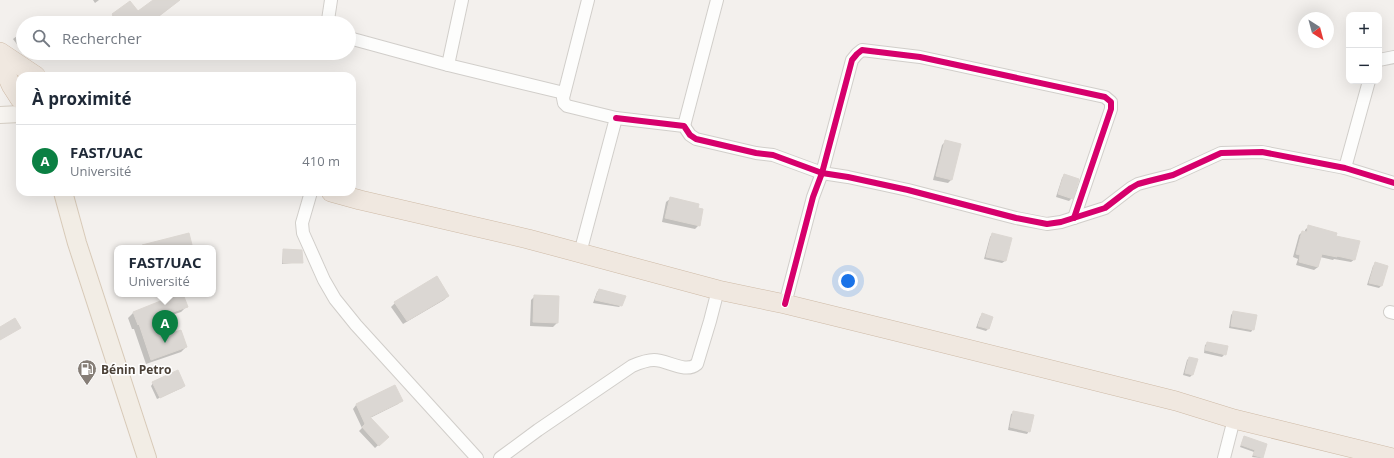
<!DOCTYPE html>
<html lang="fr">
<meta charset="utf-8">
<style>
body{margin:0;font-family:"Open Sans",sans-serif;background:#f6f6f7;color:#1f2937}
.controls{position:absolute;right:12px;top:12px;display:grid;overflow:hidden;border-radius:8px;box-shadow:0 4px 16px #0002}
.controls button{width:36px;height:36px;display:grid;place-items:center;padding:0;border:0;border-bottom:1px solid #e0e1e3;background:#fff;color:#1f2937;font:20px sans-serif}
.compass{position:absolute;left:1298px;top:12px;width:36px;height:36px;border-radius:50%;background:#fff;box-shadow:0 4px 16px #0002;rotate:144deg}
.you{position:absolute;left:848px;top:281px;width:14px;height:14px;margin:-10px;border:3px solid #fff;border-radius:50%;background:#1a73e8;box-shadow:0 0 0 6px #1a73e833}
.badge{display:grid;place-items:center;width:26px;height:26px;border-radius:50%;background:#0b8043;color:#fff;font-size:13px;font-weight:700}
.pin{position:absolute;translate:-50% -33px;filter:drop-shadow(0 1px 2px #0008)}
.pin::after{content:'';position:absolute;top:21px;width:14px;height:12px;background:inherit;clip-path:polygon(0 0,100% 0,50% 100%)}
.popup{position:absolute;left:114px;top:245px;width:102px;height:52px;box-sizing:border-box;display:grid;place-content:center;border-radius:8px;background:#fff;filter:drop-shadow(0 1px 3px #0005);font-size:13px;white-space:nowrap;color:#747a83}
.popup b{font-size:15px;color:#1f2937}
.popup::after{content:'';position:absolute;left:50%;top:100%;margin-left:-8px;border:8px solid transparent;border-top-color:#fff}
.list{margin:0;padding:0;list-style:none}
h2{display:flex;justify-content:space-between;align-items:center;height:52px;margin:0;padding:0 16px;font-size:17px}
h2 small{font-size:13px;font-weight:400;color:#747a83}
.list li{display:grid;grid-template-columns:26px 1fr auto;gap:12px;align-items:center;box-sizing:border-box;height:72px;padding:0 16px;border-top:1px solid #e0e1e3}
.list b{display:block;font-size:15px;white-space:nowrap}
.list p{margin:0;font-size:13px;white-space:nowrap;color:#747a83}
.list em{font-size:13px;font-style:normal;color:#747a83}
.icon{flex:none;width:22px;height:22px;fill:none;stroke:currentColor;stroke-width:2;stroke-linecap:round;stroke-linejoin:round}
.map{position:relative;flex:none;width:1394px;height:458px;overflow:hidden}
.search{position:absolute;background:#fff;box-shadow:0 4px 16px #0002;left:16px;top:16px;width:340px;height:44px;display:flex;align-items:center;gap:10px;box-sizing:border-box;padding:0 14px;border-radius:22px;color:#747a83;font-size:15px}
.panel{position:absolute;background:#fff;box-shadow:0 4px 16px #0002;left:16px;top:72px;width:340px;height:124px;border-radius:12px}
.map>svg:first-child{display:block}
.shadow{fill:#0003}
.building{fill:#dbd7d3;stroke:#dcd7d2}
.lines{fill:none;stroke-linecap:round;stroke-linejoin:round}
.minor-casing{stroke:#d1ceca;stroke-width:14}
.secondary-casing{stroke:#d5cec4;stroke-width:18}
.primary-casing{stroke:#d8cab8;stroke-width:20}
.trunk-casing{stroke:#cebaa6;stroke-width:20}
.minor{stroke:#fdfdfc;stroke-width:12}
.secondary{stroke:#f7f4f0;stroke-width:16}
.primary{stroke:#f2ede5;stroke-width:18}
.trunk{stroke:#f0e8e0;stroke-width:19}
.cycleway-casing{stroke:#fff;stroke-width:8}
.cycleway{stroke:#d6006c;stroke-width:6}
.labels{text-anchor:middle;dominant-baseline:central;stroke-width:3;stroke-linejoin:round;paint-order:stroke}
.poi-label{font-size:12px;font-weight:bold;fill:#4b4137;stroke:#fff;text-anchor:start}
</style>
<div class="map">
<svg width="1394" height="458" viewBox="0 0 1394 458">
<rect width="100%" height="100%" fill="#f3f0ed"/>
<g class="shadow">
<polygon points="93,0 99,0 95,3"/>
<polygon points="155,0 178,1 150,23 112,23 109,19 113,15 138,13"/>
<polygon points="21,33 23,36 23,45 19,47 13,39"/>
<polygon points="946,141 952,179 948,183 933,180 942,145"/>
<polygon points="1064,175 1072,198 1069,201 1056,197 1062,178"/>
<polygon points="670,199 699,225 695,229 662,222 666,202"/>
<polygon points="1309,226 1335,237 1355,259 1351,262 1334,259 1333,260 1320,257 1318,267 1314,270 1296,265 1298,259 1293,257 1299,235 1302,232 1305,233 1305,230"/>
<polygon points="188,234 190,245 187,248 133,248"/>
<polygon points="992,234 1010,239 1005,261 1002,263 984,259 990,237"/>
<polygon points="283,250 302,262 282,264"/>
<polygon points="1376,263 1381,286 1379,288 1367,285 1373,266"/>
<polygon points="437,278 448,296 444,300 403,324 391,307 395,303"/>
<polygon points="599,290 621,305 619,307 593,303 597,292"/>
<polygon points="181,294 182,294 186,307 181,312 169,316 175,334 186,347 181,352 146,364 134,329 132,329 128,318 133,313"/>
<polygon points="535,296 557,323 553,327 530,326 531,300"/>
<polygon points="1233,312 1253,329 1251,332 1229,328 1231,315"/>
<polygon points="982,315 992,317 988,329 986,331 976,328 980,317"/>
<polygon points="1208,343 1225,354 1222,357 1204,353 1205,345"/>
<polygon points="1189,358 1192,375 1190,377 1183,375 1187,360"/>
<polygon points="153,383 184,385 182,388 157,399 151,386"/>
<polygon points="394,386 402,400 398,404 370,418 387,437 375,448 359,431 362,428 353,409 356,405"/>
<polygon points="1014,412 1029,431 1027,434 1008,430 1011,414"/>
<polygon points="1244,437 1262,457 1261,458 1252,457 1254,452 1240,447"/>
</g>
<g class="building">
<polygon points="153,0 180,0 150,23 119,23 112,14 130,1 138,11"/>
<polygon points="945,140 961,144 952,180 936,176"/>
<polygon points="1064,174 1079,179 1073,199 1058,194"/>
<polygon points="670,197 699,204 698,208 703,209 700,226 665,218"/>
<polygon points="1308,225 1337,233 1336,236 1360,241 1355,260 1337,256 1337,257 1322,254 1318,267 1299,262 1300,255 1296,254 1302,231 1307,232"/>
<polygon points="189,233 192,245 181,248 143,248 142,245"/>
<polygon points="992,233 1012,238 1006,261 986,257"/>
<polygon points="283,249 302,250 303,263 283,263"/>
<polygon points="1375,262 1388,266 1382,286 1369,283"/>
<polygon points="437,276 449,296 407,321 394,302"/>
<polygon points="599,289 626,296 622,306 595,300"/>
<polygon points="178,294 183,294 188,307 170,313 175,332 181,330 187,347 151,360 139,324 138,325 133,312"/>
<polygon points="534,295 559,296 558,323 533,322"/>
<polygon points="1233,311 1257,315 1254,330 1231,326"/>
<polygon points="982,313 993,317 989,329 978,326"/>
<polygon points="15,318 21,328 0,340 0,327"/>
<polygon points="1207,342 1228,346 1226,355 1205,350"/>
<polygon points="1189,357 1198,359 1193,375 1185,373"/>
<polygon points="178,370 185,386 160,398 152,382"/>
<polygon points="395,385 403,401 370,417 389,437 379,446 362,427 365,424 356,404"/>
<polygon points="1013,411 1034,415 1030,432 1010,427"/>
<polygon points="1244,436 1267,444 1263,458 1253,455 1255,450 1241,445"/>
</g>
<g class="lines">
<defs>
<g id="minor">
<polyline points="329,23 328,20 331,0"/>
<polyline points="349,38 448,65 564,93"/>
<polyline points="1379,60 1394,57"/>
<polyline points="448,65 462,0"/>
<polyline points="616,118 684,126 690,135 696,139 756,153 773,155 822,173 848,177 908,190 1016,218 1047,224 1061,222 1105,208 1131,188 1138,184 1149,181 1173,175 1221,153 1262,152 1345,168 1394,183"/>
<polyline points="684,126 717,0"/>
<polyline points="1345,168 1369,81"/>
<polyline points="311,192 302,223 303,233 324,280 335,299 356,325 477,458"/>
<polyline points="580,253 616,118 567,106 564,103 563,98 588,0"/>
<polyline points="785,304 813,197 822,173 852,60 857,54 862,50 920,57 1105,97 1111,102 1111,109 1074,218"/>
<polyline points="1390,312 1394,313"/>
<path d="M500,458L538,430L632,366C639,363 647,360 654,360C668,360 685,374 697,364L710,321L718,290"/>
<polyline points="1224,458 1234,419"/>
</g>
<polyline id="secondary" points="0,115 20,114"/>
<polyline id="primary" points="63,192 77,243 147,458"/>
<g id="trunk">
<polyline points="0,52 36,76"/>
<polyline points="0,60 11,85 20,99"/>
<polyline points="331,192 360,200 528,239 718,290 785,304 899,332 1176,401 1234,419 1393,458"/>
</g>
</defs>
<use href="#minor" class="minor-casing"/>
<use href="#secondary" class="secondary-casing"/>
<use href="#primary" class="primary-casing"/>
<use href="#trunk" class="trunk-casing"/>
<use href="#minor" class="minor"/>
<use href="#secondary" class="secondary"/>
<use href="#primary" class="primary"/>
<use href="#trunk" class="trunk"/>
<defs>
<g id="cycleway">
<polyline points="616,118 684,126 690,135 696,139 756,153 773,155 822,173 848,177 908,190 1016,218 1047,224 1061,222 1105,208 1131,188 1138,184 1149,181 1173,175 1221,153 1262,152 1345,168 1394,183"/>
<polyline points="785,304 813,197 822,173 852,60 857,54 862,50 920,57 1105,97 1111,102 1111,109 1074,218"/>
</g>
</defs>
<use href="#cycleway" class="cycleway-casing"/>
<use href="#cycleway" class="cycleway"/>
</g>
<defs>
<symbol id="fuel-pin" viewBox="-11 -11 22 30"><path d="M0 17L-7.5 6A9.5 9.5 0 1 1 7.5 6Z" fill="#867e77" stroke="#fff"/><path d="M-5.5-6h7V0h2V4h1.3V-2.5L3-4.5l.8-.8L6-3V5H2.5V1h-1V6h-7ZM-4.2-4.7v3.2H.2V-4.7Z" fill="#fff"/></symbol>
</defs>
<g fill-rule="evenodd">
<use href="#fuel-pin" x="76" y="358" width="22" height="30"/>
</g>
<g class="labels">
<g class="poi-label">
<text x="101" y="369">Bénin Petro</text>
</g>
</g>
</svg>
<div class="controls">
<button>+</button>
<button>−</button>
</div>
<svg class="compass" viewBox="-18 -18 36 36"><path d="M0-13l5 13h-10z" fill="#e53935"/><path d="M0 13l5-13h-10z" fill="#747a83"/></svg>
<div class="you"></div>
<div class="pin badge" style="left:165px;top:343px">A</div>
<div class="popup"><b>FAST/UAC</b>Université</div>
<div class="search"><svg class="icon" aria-label="search" viewBox="0 0 24 24"><circle cx="10" cy="10" r="6"/><path d="M15 15l6 6"/></svg>Rechercher</div>
<section class="panel">
<h2>À proximité<small></small></h2>
<ul class="list">
<li><span class="badge">A</span><div><b>FAST/UAC</b><p>Université</p></div><em>410 m</em></li>
</ul>
</section>
</div>
